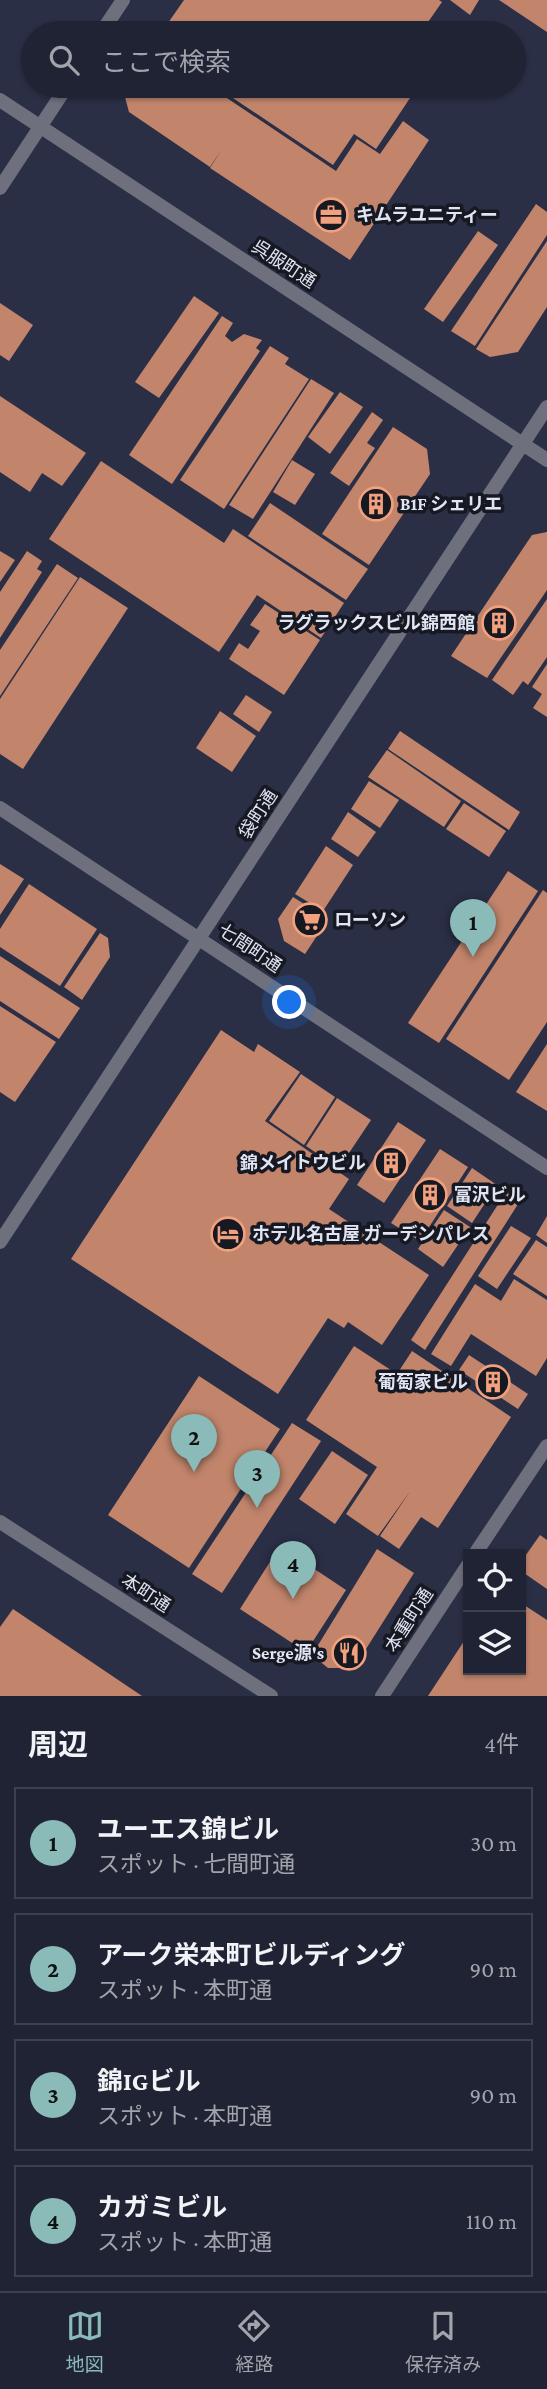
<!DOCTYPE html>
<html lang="ja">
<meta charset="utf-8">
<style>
body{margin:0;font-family:"Crimson Pro","Noto Sans JP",serif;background:#282b3c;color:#f1f3f6}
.controls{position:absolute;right:21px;bottom:21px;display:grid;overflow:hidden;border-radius:0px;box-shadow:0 2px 5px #0004}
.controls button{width:63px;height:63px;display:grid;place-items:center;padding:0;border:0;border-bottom:2px solid #3d404f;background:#202334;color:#f1f3f6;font:35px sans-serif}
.you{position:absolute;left:290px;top:1003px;width:24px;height:24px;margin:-18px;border:5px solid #fff;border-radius:50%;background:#1a73e8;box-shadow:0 0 0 10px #1a73e833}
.badge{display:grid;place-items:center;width:46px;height:46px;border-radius:50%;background:#8bbbb9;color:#111;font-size:23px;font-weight:700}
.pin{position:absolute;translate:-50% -58px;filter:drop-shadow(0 2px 4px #0008)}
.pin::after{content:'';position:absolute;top:37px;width:24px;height:21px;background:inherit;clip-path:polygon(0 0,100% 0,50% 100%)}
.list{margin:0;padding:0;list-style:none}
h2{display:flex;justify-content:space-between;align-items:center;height:91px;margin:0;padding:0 28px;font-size:30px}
h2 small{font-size:23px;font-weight:400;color:#a2a4ac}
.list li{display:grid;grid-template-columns:46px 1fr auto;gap:21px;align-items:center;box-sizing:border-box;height:112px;margin:0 14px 14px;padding:0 14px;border:2px solid #3d404f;border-radius:0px}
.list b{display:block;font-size:26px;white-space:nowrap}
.list p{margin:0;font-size:23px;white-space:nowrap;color:#a2a4ac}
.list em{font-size:23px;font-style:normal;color:#a2a4ac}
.icon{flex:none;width:38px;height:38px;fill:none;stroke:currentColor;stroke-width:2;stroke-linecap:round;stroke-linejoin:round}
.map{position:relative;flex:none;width:547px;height:1696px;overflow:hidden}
.search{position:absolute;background:#202334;box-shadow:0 2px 5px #0004;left:21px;right:21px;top:21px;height:77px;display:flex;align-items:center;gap:18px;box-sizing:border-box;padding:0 24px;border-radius:38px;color:#a2a4ac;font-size:26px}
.sheet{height:595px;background:#202334}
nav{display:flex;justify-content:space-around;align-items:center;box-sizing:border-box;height:98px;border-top:2px solid #3d404f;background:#202334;font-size:19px;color:#a2a4ac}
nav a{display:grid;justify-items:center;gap:4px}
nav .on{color:#8bbbb9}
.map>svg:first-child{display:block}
.building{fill:#c2856c}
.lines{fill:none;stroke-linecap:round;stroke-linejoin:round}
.minor{stroke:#6e717d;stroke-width:14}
.tertiary{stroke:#6e717d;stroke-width:14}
.labels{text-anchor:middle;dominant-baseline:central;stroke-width:7;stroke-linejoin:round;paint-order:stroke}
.poi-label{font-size:18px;font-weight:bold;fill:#e1e4f3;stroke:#161822;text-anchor:start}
.street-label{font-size:18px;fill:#e1e4f3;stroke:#161822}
</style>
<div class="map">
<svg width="547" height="1696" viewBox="0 0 547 1696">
<rect width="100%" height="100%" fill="#2b2f46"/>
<g class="building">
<polygon points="439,0 442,2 426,25 439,33 161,33 184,0"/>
<polygon points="450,0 479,0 470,15"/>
<polygon points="499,0 547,0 547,32"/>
<polygon points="122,86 209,86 336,171 357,139 380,154 403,121 429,140 350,260 210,168 222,149 210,167 129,112"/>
<polygon points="215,86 418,86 376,149 354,134 333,165"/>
<polygon points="536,204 547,212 547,235 475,346 451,331"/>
<polygon points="478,231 498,245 443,322 424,309"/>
<polygon points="547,241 547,307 518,352 490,357 476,349"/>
<polygon points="194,296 219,313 159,398 135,382"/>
<polygon points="0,303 33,325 9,361 0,355"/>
<polygon points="222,316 233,323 225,336 232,342 244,334 262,340 256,348 260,351 172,484 129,455"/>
<polygon points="270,346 289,358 285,364 309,379 224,509 180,480"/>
<polygon points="311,379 334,393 253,519 229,505"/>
<polygon points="340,392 363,407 330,454 308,437"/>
<polygon points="0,396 86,453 62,486 42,473 30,492 0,472"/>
<polygon points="372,412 383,420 367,443 375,448 349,486 330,473"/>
<polygon points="393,427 427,449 430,474 369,565 322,534"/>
<polygon points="292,460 315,474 295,505 273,492"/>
<polygon points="101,461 224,543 233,529 344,603 321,638 257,595 219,652 49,539"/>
<polygon points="270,503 368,569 346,600 248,536"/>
<polygon points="547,532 547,590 487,678 451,656 532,535"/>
<polygon points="0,551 15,560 0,582"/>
<polygon points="27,551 42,561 37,569 42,572 0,638 0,592"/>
<polygon points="57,564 78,578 0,696 0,650"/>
<polygon points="80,577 128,608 23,769 0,754 0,699"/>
<polygon points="547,599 547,657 528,685 523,681 513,695 492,680"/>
<polygon points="265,604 320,640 284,695 229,659 239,643 248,649 260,631 250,625"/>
<polygon points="547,664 547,717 533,708 542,694 532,687"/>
<polygon points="246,695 272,712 259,732 233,714"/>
<polygon points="220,711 256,736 232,772 196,748"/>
<polygon points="400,731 520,812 509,830 388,749"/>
<polygon points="387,750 461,801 444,827 368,777"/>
<polygon points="369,781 399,800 380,828 351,809"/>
<polygon points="464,803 506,831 489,857 446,829"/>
<polygon points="348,812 376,832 358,857 331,839"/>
<polygon points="326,846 353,865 323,911 295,894"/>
<polygon points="0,864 24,879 0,915"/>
<polygon points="508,871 538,891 439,1043 408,1023"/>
<polygon points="29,884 97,929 60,986 0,947 0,929"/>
<polygon points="543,890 547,893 547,1022 509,1080 446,1039"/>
<polygon points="293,897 328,919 305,954 284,941 278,919"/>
<polygon points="100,933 108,938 110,957 82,1000 64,987"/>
<polygon points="0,956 80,1008 59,1039 0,1001"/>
<polygon points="0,1006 56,1042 15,1102 0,1092"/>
<polygon points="221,1030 254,1052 258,1044 300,1072 265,1121 349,1179 329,1209 429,1275 382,1345 348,1322 344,1328 328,1318 278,1394 71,1259"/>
<polygon points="547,1044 547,1111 516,1092"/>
<polygon points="301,1074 335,1097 304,1145 269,1121"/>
<polygon points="337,1098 371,1120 339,1168 306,1146"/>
<polygon points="398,1122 426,1140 384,1203 357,1185"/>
<polygon points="440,1149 468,1167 420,1241 391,1223"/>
<polygon points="472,1168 497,1185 472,1223 447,1206"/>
<polygon points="506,1192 520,1201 425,1350 411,1340"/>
<polygon points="444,1210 470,1227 443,1267 418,1249"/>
<polygon points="547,1216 547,1243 536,1235"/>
<polygon points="511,1226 531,1238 497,1289 478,1276"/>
<polygon points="536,1240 547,1247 547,1296 513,1274"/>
<polygon points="514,1279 547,1300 547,1358 536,1376 471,1334 451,1366 431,1354 475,1284 501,1301"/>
<polygon points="354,1346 397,1374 412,1351 511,1417 438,1528 421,1517 399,1549 380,1536 411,1490 378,1536 346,1514 377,1467 306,1420"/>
<polygon points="469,1355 528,1394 518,1409 459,1370"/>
<polygon points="199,1376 280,1429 189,1568 108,1515"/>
<polygon points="292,1423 321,1441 222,1593 192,1574"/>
<polygon points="332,1451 368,1475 335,1524 299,1499"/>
<polygon points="540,1535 547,1540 547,1589 521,1571 521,1562"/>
<polygon points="280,1546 346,1590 306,1652 240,1609"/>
<polygon points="377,1549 414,1573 354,1668 328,1668 312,1655"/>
<polygon points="521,1603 547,1620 547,1696 428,1696 468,1635 468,1670 521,1670"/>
<polygon points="13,1609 142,1696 0,1696 0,1627"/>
</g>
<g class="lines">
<g class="minor">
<polyline points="101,33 123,0"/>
<polyline points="0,100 547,460"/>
<polyline points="0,188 67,86"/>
<polyline points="0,808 547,1168"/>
<polyline points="0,1242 547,407"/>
<polyline points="475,1554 547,1446"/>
<polyline points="382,1696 468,1565"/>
</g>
<polyline class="tertiary" points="0,1522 271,1696"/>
</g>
<defs>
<symbol id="office-ring" viewBox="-11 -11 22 22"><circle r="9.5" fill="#161822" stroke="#f2a17e" stroke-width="1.5"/><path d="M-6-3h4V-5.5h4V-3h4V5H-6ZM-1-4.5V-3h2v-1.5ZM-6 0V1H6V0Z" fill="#f2a17e"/></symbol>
<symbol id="building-ring" viewBox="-11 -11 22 22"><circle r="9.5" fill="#161822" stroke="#f2a17e" stroke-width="1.5"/><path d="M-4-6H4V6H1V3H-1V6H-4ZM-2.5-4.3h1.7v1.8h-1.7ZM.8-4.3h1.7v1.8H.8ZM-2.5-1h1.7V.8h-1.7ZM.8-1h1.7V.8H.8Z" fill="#f2a17e"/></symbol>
<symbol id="supermarket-ring" viewBox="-11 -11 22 22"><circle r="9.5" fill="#161822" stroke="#f2a17e" stroke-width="1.5"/><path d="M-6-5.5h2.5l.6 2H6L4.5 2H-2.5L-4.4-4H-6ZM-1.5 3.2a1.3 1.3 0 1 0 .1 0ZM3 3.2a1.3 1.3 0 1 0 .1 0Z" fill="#f2a17e"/></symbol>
<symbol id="hotel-ring" viewBox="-11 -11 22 22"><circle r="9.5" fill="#161822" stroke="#f2a17e" stroke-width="1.5"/><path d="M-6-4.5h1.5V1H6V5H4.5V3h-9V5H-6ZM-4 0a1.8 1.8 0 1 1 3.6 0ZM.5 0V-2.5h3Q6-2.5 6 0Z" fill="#f2a17e"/></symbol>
<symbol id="restaurant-ring" viewBox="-11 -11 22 22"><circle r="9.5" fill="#161822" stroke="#f2a17e" stroke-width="1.5"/><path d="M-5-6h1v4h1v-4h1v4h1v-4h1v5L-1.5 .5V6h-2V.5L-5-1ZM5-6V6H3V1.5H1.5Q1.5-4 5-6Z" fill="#f2a17e"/></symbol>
</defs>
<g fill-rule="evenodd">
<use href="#office-ring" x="312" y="196" width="38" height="38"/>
<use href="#building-ring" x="357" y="485" width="38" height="38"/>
<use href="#building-ring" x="480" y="604" width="38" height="38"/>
<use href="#supermarket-ring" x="291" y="901" width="38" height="38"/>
<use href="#building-ring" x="372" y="1144" width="38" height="38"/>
<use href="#building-ring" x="411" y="1176" width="38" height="38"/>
<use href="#hotel-ring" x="209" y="1215" width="38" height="38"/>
<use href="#building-ring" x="474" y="1363" width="38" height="38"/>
<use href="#restaurant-ring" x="330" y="1634" width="38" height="38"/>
</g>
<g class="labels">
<g class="poi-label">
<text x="356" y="215">キムラユニティー</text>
<text x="400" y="504">B1F シェリエ</text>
<text x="475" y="623" text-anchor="end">ラグラックスビル錦西館</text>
<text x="334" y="920">ローソン</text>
<text x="366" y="1163" text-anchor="end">錦メイトウビル</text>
<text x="454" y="1195">富沢ビル</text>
<text x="252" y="1234">ホテル名古屋 ガーデンパレス</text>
<text x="468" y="1382" text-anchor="end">葡萄家ビル</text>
<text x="324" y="1653" text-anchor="end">Serge源's</text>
</g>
<g class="street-label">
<text transform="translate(284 264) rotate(33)">呉服町通</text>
<text transform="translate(258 814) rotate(-57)">袋町通</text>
<text transform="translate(250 948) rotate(34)">七間町通</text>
<text transform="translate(146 1593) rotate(33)">本町通</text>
<text transform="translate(409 1620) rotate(-57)">本重町通</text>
</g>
</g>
</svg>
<div class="controls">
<button><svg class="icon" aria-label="locate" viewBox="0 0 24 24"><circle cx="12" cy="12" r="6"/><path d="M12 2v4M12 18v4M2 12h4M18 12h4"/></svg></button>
<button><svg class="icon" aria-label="layers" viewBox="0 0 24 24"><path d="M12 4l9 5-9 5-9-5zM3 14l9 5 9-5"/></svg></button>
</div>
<div class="you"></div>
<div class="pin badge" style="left:473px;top:957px">1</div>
<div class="pin badge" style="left:194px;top:1472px">2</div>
<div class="pin badge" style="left:257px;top:1508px">3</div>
<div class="pin badge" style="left:293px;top:1599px">4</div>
<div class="search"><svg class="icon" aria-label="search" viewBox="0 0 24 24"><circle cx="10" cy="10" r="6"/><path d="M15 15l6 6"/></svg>ここで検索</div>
</div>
<section class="sheet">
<h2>周辺<small>4件</small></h2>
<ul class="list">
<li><span class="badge">1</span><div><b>ユーエス錦ビル</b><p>スポット · 七間町通</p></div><em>30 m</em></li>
<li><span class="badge">2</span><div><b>アーク栄本町ビルディング</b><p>スポット · 本町通</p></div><em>90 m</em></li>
<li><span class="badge">3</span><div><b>錦IGビル</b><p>スポット · 本町通</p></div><em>90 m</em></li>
<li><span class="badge">4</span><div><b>カガミビル</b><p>スポット · 本町通</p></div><em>110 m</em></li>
</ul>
</section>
<nav>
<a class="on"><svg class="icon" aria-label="map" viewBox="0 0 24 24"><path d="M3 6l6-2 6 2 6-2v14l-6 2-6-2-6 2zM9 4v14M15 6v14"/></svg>地図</a>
<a><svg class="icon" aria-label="directions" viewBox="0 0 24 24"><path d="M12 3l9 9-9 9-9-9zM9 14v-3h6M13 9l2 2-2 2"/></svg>経路</a>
<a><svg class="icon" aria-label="saved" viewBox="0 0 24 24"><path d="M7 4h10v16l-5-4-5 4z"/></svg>保存済み</a>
</nav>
